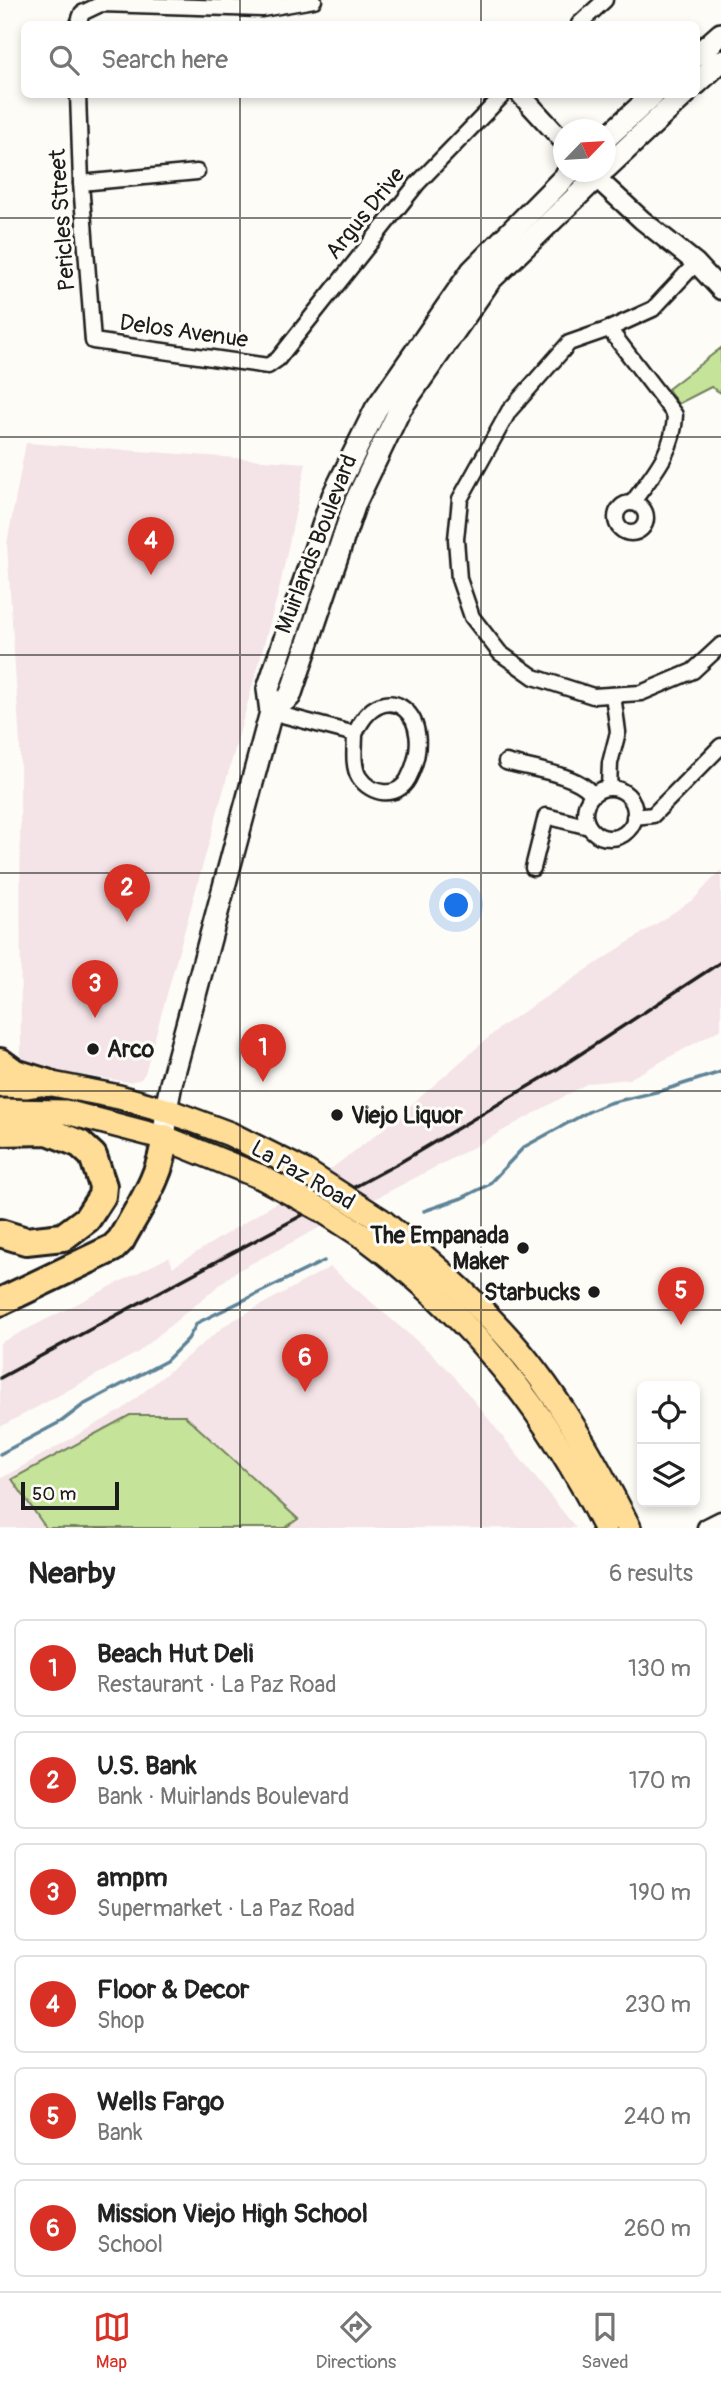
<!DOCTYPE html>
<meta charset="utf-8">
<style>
body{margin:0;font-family:Pangolin,sans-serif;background:#f6f6f6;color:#222}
.controls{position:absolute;right:21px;bottom:21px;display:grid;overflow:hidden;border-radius:10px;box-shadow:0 4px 10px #0003}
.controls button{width:63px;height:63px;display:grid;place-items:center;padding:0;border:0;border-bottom:2px solid #e0e0e0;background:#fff;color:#222;font:35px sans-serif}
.compass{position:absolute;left:553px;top:119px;width:63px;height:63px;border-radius:50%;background:#fff;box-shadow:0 4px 10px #0003;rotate:65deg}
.scale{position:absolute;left:21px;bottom:18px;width:98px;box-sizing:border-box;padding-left:7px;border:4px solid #1c1c1c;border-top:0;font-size:19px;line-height:24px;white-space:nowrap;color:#1c1c1c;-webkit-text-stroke:5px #fdfcf7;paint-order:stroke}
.you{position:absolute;left:457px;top:906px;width:24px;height:24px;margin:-18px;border:5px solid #fff;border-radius:50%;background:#1a73e8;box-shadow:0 0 0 10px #1a73e833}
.badge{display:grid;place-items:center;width:46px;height:46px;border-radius:50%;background:#d93025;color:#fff;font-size:23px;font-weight:700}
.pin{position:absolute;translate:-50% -58px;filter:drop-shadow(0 2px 4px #0008)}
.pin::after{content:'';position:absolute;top:37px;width:24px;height:21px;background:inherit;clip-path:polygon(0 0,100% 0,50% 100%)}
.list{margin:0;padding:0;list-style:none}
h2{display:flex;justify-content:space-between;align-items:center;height:91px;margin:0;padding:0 28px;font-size:30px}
h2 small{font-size:23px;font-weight:400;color:#767676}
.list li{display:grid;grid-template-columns:46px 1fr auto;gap:21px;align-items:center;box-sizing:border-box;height:98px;margin:0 14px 14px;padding:0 14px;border:2px solid #e0e0e0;border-radius:10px}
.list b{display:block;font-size:26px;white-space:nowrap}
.list p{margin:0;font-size:23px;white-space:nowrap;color:#767676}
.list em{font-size:23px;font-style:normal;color:#767676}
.icon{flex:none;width:38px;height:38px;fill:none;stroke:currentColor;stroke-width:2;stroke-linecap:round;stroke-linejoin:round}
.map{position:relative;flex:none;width:721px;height:1528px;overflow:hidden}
.search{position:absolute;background:#fff;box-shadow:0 4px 10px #0003;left:21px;right:21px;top:21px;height:77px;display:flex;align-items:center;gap:18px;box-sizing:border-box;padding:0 24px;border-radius:10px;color:#767676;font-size:26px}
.sheet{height:763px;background:#fff}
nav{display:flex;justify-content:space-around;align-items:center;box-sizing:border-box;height:98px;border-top:2px solid #e0e0e0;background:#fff;font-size:19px;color:#767676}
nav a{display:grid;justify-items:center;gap:4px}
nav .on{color:#d93025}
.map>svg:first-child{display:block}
.built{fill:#f4e3e7}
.green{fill:#c6e39a;stroke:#71805b;stroke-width:2}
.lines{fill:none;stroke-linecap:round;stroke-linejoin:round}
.stream{stroke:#5d8397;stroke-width:3.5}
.minor-casing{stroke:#1c1c1c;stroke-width:19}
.tertiary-casing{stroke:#1c1c1c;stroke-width:23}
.secondary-casing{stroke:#1c1c1c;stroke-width:26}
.primary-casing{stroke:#1c1c1c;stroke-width:28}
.motorway-casing{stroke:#1c1c1c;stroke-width:32}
.minor{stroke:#fdfcf7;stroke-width:14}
.tertiary{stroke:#fdfcf7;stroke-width:18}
.secondary{stroke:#fdfcf7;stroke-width:21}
.primary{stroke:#ffdd96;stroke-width:23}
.motorway{stroke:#ffdd96;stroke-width:26}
.rail{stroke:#1c1c1c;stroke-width:3.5}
.primary-bridge-casing{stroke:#1c1c1c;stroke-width:28;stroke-linecap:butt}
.primary-bridge{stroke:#ffdd96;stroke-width:23}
.grid{fill:none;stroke:#1c1c1c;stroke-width:2;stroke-opacity:0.55}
.poi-dot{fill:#1c1c1c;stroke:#fdfcf7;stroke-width:2.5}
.labels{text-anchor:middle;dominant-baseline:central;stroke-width:6;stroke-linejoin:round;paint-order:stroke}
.street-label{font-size:23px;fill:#1c1c1c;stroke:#fdfcf7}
.poi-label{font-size:23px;font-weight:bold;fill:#1c1c1c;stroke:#fdfcf7;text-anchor:start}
</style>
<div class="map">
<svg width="721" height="1528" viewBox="0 0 721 1528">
<rect width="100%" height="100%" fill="#fdfcf7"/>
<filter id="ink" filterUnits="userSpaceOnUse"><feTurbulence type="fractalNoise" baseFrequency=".0143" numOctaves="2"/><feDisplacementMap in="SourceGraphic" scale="14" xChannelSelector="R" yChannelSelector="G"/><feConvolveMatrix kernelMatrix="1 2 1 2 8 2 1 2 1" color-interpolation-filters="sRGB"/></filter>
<g filter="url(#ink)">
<g class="built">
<polygon points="26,443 306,463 279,590 145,1073 141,1079 129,1082 21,1066 20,744 7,544"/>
<polygon points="721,870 721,1029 629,1079 588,1083 470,1149 235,1272 137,1353 0,1427 0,1343 169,1257 173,1267 332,1168 380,1132 502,1026 694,899"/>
<polygon points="330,1267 432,1354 453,1375 576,1528 0,1528 0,1479 123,1409 227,1324"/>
</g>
<g class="green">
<polygon points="721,348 721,393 711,387 678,404 668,389"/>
<polygon points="130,1415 184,1415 298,1519 285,1528 46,1528 12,1479"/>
</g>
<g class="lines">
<g class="stream">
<polyline points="424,1211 462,1198 488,1185 524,1147 588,1112 609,1103 664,1090 721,1072"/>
<polyline points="0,1454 62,1421 83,1405 166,1361 188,1339 197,1323 324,1261"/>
</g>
<defs>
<g id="minor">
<polyline points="78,24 82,13 101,4 262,9 314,0"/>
<polyline points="579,24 605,0"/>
<polyline points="78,94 81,183 93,341 268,366 278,359 417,184 504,94"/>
<polyline points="81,183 197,172"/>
<polyline points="696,263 653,309 609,329 569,343 509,411 460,499 456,539 459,579 472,617 500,653 534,677 593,696 641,693 693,671 721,645"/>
<path d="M609,329L675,415C674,452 653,474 632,503"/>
<circle cx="631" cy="518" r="15"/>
<path d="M271,712L355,734C355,747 352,765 359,777C371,795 397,799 408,779C441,715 382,671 355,734"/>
<path d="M506,762C527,768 582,775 592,795"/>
<polyline points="609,787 610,763 618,732 613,695"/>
<circle cx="610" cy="813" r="25"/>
<polyline points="634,817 653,815 721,746"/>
<polyline points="533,868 546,816 589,827"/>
</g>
<g id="tertiary">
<polyline points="520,94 564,142"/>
<polyline points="590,172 642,220 696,263 721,290"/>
<polyline points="707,1528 721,1521"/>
</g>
<g id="secondary">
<polyline points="696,56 721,34"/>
<polyline points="696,84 721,61"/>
<polyline points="606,138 654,94"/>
<polyline points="606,168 685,94"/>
<polyline points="271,712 290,696 355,503 400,409 490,280 602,172"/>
<polyline points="165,1138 166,1110 171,1084 271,712 268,689 333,496 376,409 472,271 570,172"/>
</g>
<g id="primary">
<polyline points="0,1085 27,1086 47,1083 119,1097 166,1110 230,1134 306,1172"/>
<polyline points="0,1111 66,1112 165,1138 261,1177"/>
<path d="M382,1221C423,1255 464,1290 501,1330C555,1388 593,1457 629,1528"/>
<path d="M367,1239C473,1318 546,1411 605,1528"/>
</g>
<g id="motorway">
<polyline points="0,1062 15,1073 47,1083"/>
<polyline points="0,1132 48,1131 80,1144 93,1156 103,1186 102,1196 87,1219 63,1237 26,1241 0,1233"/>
<path d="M0,1302L113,1248L121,1240C139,1207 162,1176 165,1138"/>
</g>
</defs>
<use href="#minor" class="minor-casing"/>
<use href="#tertiary" class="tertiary-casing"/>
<use href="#secondary" class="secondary-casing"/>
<use href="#primary" class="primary-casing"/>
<use href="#motorway" class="motorway-casing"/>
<use href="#minor" class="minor"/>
<use href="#tertiary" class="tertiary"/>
<use href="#secondary" class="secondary"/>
<use href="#primary" class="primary"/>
<use href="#motorway" class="motorway"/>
<polyline class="rail" points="0,1378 399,1163 556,1070 721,962"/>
<defs>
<g id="primary-bridge">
<polyline points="306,1172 382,1221"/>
<polyline points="261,1177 322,1210 367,1239"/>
</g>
</defs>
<use href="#primary-bridge" class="primary-bridge-casing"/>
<use href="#primary-bridge" class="primary-bridge"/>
</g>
</g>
<path class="grid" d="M240,0V24M481,0V24M240,94V1528M481,94V1528M0,218H721M0,437H721M0,655H721M0,873H721M0,1091H721M0,1310H721"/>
<g class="poi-dot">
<circle cx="93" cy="1049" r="7"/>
<circle cx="337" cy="1115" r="7"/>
<circle cx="523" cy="1248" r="7"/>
<circle cx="594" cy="1292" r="7"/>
</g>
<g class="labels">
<g class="street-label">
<text transform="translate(365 213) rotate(-51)">Argus Drive</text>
<text transform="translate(62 220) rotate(-94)">Pericles Street</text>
<text transform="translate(184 331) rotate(8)">Delos Avenue</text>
<text transform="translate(316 544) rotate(-69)">Muirlands Boulevard</text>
<text transform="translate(303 1175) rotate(30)">La Paz Road</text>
</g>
<g class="poi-label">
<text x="107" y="1049">Arco</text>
<text x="351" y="1115">Viejo Liquor</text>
<text x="509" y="1235" text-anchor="end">The Empanada<tspan x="509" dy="26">Maker</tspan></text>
<text x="580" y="1292" text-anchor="end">Starbucks</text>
</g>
</g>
</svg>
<div class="controls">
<button><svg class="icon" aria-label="locate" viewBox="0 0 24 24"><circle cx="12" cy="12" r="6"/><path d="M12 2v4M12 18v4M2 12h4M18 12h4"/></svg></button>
<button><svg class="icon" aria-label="layers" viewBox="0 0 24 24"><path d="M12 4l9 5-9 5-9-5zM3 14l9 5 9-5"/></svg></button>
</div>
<svg class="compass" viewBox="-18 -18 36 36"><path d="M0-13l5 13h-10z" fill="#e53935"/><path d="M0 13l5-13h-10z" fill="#767676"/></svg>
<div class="scale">50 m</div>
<div class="you"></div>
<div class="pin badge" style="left:263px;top:1082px">1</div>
<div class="pin badge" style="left:127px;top:922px">2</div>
<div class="pin badge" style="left:95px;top:1018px">3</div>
<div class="pin badge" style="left:151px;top:575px">4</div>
<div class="pin badge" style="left:681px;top:1325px">5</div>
<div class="pin badge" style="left:305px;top:1392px">6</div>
<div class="search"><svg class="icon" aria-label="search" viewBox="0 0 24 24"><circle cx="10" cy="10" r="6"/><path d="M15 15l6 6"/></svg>Search here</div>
</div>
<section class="sheet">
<h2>Nearby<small>6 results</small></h2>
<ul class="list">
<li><span class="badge">1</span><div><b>Beach Hut Deli</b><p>Restaurant · La Paz Road</p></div><em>130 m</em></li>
<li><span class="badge">2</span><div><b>U.S. Bank</b><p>Bank · Muirlands Boulevard</p></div><em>170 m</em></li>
<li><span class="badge">3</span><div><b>ampm</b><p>Supermarket · La Paz Road</p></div><em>190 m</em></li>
<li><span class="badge">4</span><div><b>Floor &amp; Decor</b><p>Shop</p></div><em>230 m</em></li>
<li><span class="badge">5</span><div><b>Wells Fargo</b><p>Bank</p></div><em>240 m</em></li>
<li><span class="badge">6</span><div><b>Mission Viejo High School</b><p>School</p></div><em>260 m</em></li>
</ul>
</section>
<nav>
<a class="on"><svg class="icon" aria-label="map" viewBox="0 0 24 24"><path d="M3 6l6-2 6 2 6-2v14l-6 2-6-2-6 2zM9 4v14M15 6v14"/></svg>Map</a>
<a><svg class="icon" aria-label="directions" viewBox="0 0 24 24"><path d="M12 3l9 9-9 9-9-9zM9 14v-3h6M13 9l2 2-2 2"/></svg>Directions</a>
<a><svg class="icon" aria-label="saved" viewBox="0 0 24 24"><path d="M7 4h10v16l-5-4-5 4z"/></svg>Saved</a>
</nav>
